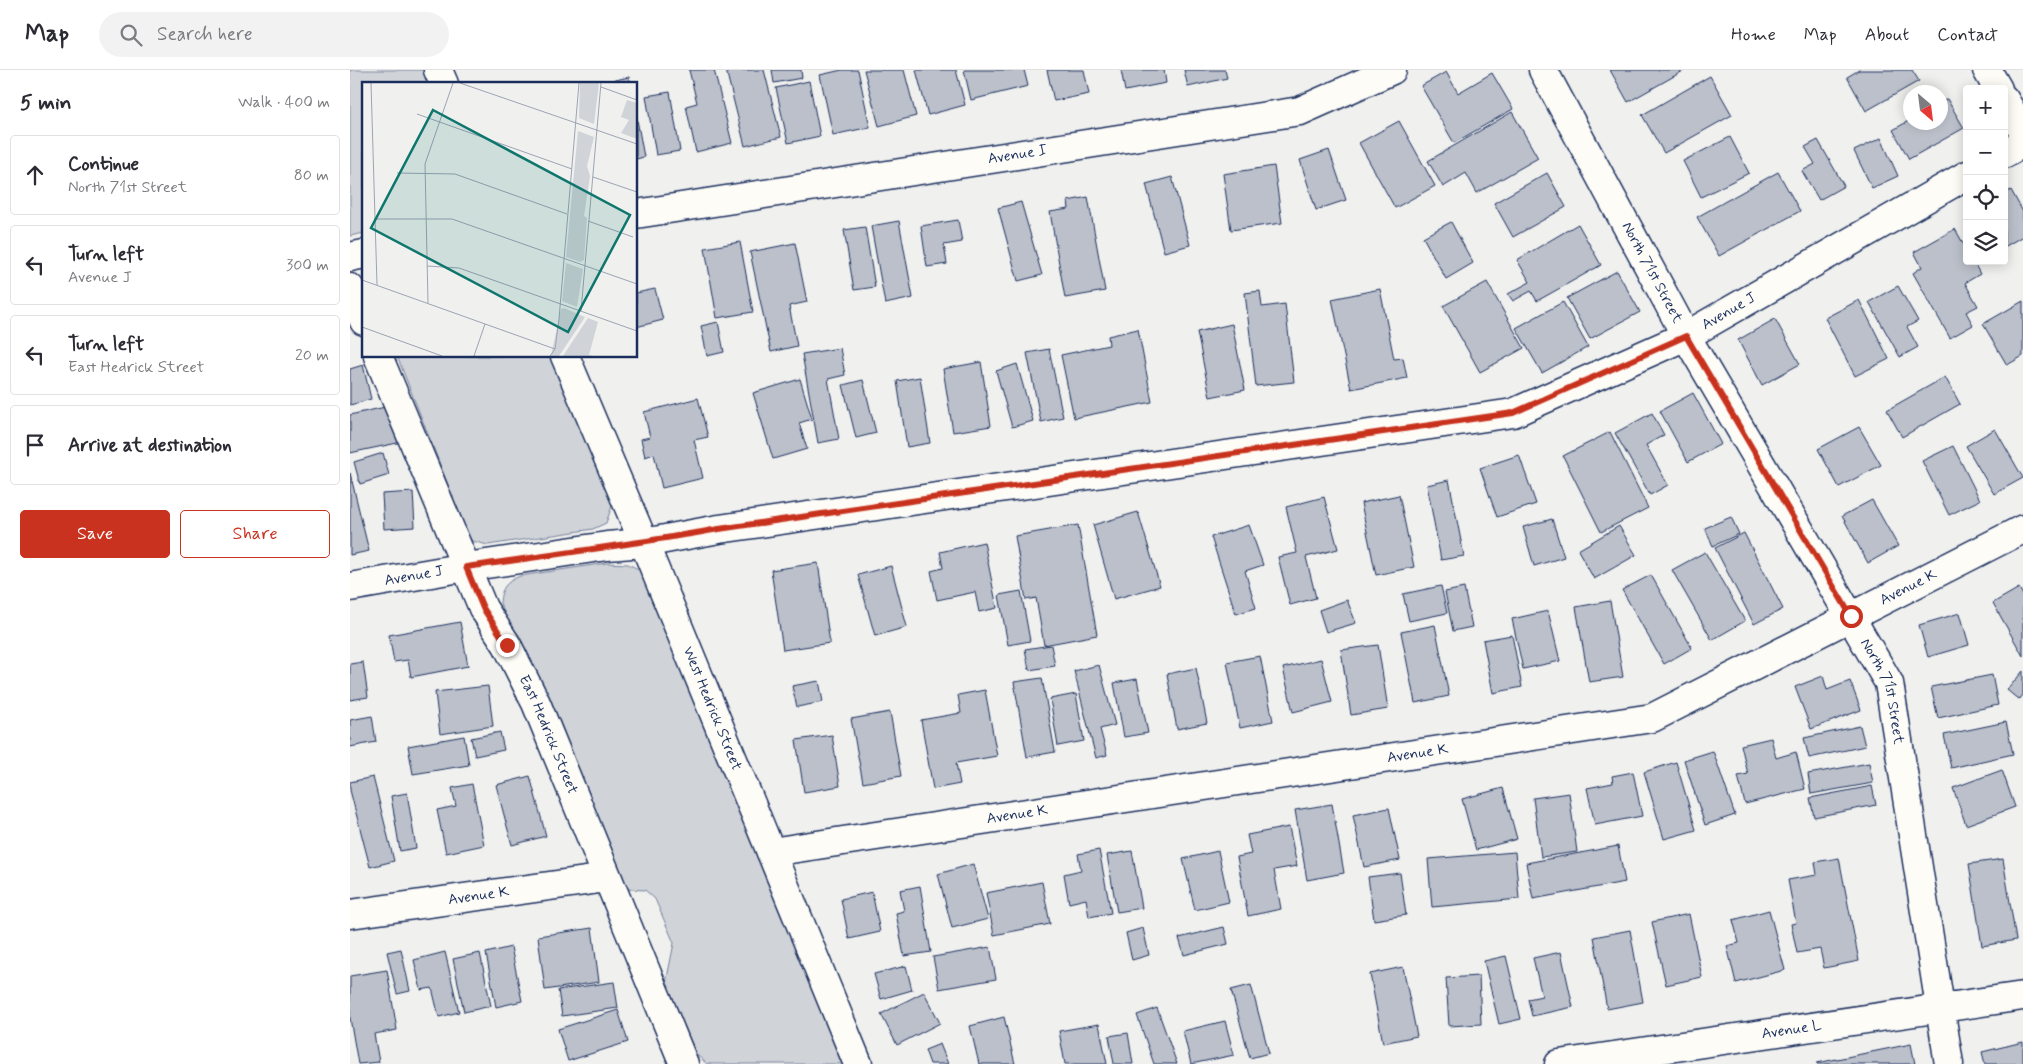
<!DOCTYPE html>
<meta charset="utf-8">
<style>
body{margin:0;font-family:Mynerve,sans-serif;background:#f2f2f3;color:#2b2b33}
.controls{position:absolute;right:15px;top:15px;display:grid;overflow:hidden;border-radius:5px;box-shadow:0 2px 12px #0003}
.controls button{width:45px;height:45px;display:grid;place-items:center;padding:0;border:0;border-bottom:1px solid #e1e1e2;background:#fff;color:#2b2b33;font:25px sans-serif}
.compass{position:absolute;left:1553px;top:15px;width:45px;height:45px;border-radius:50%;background:#fff;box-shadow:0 2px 12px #0003;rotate:152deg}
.stop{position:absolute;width:15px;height:15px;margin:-11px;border:4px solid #c8321e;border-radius:50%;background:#fff}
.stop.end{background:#c8321e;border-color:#fff;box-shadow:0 1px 5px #0008}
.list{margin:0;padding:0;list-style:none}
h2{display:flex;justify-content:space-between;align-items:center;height:65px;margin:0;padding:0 20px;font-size:21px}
h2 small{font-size:16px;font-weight:400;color:#7c7c81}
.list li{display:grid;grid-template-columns:32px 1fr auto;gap:15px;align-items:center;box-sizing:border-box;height:80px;margin:0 10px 10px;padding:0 10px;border:1px solid #e1e1e2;border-radius:5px}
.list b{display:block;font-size:19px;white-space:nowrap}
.list p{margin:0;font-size:16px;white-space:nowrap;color:#7c7c81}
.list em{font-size:16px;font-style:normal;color:#7c7c81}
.actions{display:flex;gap:10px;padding:15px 20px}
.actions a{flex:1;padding:11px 0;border:1px solid #c8321e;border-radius:5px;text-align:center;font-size:18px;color:#c8321e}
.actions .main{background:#c8321e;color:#fff}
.icon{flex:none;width:28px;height:28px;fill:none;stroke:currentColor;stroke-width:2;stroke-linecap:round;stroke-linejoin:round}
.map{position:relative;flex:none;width:1673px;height:994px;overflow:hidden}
header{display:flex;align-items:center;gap:30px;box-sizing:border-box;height:70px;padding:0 25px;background:#fff;border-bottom:1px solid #e1e1e2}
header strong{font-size:24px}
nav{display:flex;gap:28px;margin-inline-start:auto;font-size:18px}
.search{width:350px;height:45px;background:#f2f2f3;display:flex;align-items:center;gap:12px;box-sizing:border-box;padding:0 18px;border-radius:28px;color:#7c7c81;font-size:19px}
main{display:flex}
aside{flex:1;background:#fff}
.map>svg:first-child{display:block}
.green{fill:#d0d3d8;stroke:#76819b}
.building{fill:#bbc0ca;stroke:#1b2f5e}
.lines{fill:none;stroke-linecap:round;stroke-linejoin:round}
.street-casing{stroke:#1b2f5e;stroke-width:31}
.secondary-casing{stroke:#1b2f5e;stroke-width:31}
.street{stroke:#fdfcf7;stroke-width:28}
.secondary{stroke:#fdfcf7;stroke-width:28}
.route{stroke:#c8321e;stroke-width:6}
.labels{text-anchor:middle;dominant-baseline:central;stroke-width:5;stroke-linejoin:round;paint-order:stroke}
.street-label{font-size:15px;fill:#1b2f5e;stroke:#fdfcf7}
.inset-road{fill:none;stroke:#9ba3b4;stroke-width:1}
.view{fill:#0f766e;fill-opacity:0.15;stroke:#0f766e;stroke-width:2.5}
.inset-edge{fill:none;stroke:#1b2f5e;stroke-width:2.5}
</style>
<header>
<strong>Map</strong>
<div class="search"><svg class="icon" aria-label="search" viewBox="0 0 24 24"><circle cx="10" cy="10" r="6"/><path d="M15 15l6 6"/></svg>Search here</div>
<nav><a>Home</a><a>Map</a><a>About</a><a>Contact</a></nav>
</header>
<main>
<aside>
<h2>5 min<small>Walk · 400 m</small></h2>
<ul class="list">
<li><svg class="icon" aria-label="ahead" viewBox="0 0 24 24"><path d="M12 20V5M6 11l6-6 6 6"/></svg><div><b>Continue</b><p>North 71st Street</p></div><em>80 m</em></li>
<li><svg class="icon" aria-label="left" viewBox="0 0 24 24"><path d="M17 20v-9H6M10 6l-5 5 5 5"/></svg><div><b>Turn left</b><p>Avenue J</p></div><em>300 m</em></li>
<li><svg class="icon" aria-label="left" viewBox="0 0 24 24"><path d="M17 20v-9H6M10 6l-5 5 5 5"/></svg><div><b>Turn left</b><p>East Hedrick Street</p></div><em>20 m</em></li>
<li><svg class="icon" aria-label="arrive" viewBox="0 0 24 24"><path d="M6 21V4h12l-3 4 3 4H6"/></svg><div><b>Arrive at destination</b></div></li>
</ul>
<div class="actions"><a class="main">Save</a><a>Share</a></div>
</aside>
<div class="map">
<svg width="1673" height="994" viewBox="0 0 1673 994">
<rect width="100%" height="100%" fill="#f0f0ee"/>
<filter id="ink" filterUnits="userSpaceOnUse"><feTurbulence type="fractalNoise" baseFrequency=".02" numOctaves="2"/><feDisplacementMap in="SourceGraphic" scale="10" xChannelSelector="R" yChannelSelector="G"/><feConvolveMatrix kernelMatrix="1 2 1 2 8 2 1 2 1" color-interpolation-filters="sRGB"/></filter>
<g filter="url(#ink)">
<g class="green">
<polygon points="0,0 80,0 86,14 14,14 14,163 0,166"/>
<polygon points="47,286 202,286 263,433 256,453 243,459 138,475 122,471 118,465"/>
<path d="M257,493L278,494L294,502L497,994H357L346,984L316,913L324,873L305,829L295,820L277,819L150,533C151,518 156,512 170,506Z"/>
</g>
<g class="building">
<polygon points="339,0 364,0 382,73 346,82 336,36 347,33"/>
<polygon points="376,0 414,0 431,67 395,76"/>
<polygon points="422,0 451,0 452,8 424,13"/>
<polygon points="492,0 508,0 520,57 483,65 470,5"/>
<polygon points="514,0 554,0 566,46 529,56"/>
<polygon points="566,0 606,0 615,35 578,45"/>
<polygon points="614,0 674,0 678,16 621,30"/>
<polygon points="697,0 734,0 739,24 704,31"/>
<polygon points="771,0 814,0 816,13 775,21"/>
<polygon points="834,0 875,0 877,8 838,17"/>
<polygon points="1260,0 1335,0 1278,32"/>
<polygon points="1509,0 1562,0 1569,11 1516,41 1497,7"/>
<polygon points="1096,2 1108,23 1142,3 1163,39 1104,73 1071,16"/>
<polygon points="1360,6 1382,45 1314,83 1292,45"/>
<polygon points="279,7 281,14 256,14 256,12"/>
<polygon points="459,11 470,66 438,73 426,18"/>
<polygon points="320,22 330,81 306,85 296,26"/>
<polygon points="1597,29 1614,58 1559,89 1543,60 1560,50 1560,52 1590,52 1590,33"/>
<polygon points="1162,42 1188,88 1127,123 1116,103 1093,117 1078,91"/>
<polygon points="286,44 294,87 286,89"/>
<polygon points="1049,51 1085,116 1045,138 1009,73"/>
<polygon points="1380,67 1399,103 1351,127 1333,91"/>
<polygon points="1531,68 1548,106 1522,118 1504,81"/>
<polygon points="1468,70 1494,116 1469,130 1452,101 1465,94 1455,77"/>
<polygon points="979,80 996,130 966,140 950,90"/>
<polygon points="924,96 932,153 881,160 873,104"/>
<polygon points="1428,102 1450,141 1369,186 1347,147"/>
<polygon points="1197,103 1216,137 1163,167 1144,133"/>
<polygon points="822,107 840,175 814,182 796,114"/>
<polygon points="1661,120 1673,142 1673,166 1654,177 1654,124"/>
<polygon points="738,127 755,221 715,228 700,142 719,139 718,131"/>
<polygon points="671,132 692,205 668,211 648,138"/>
<polygon points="608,150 612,172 594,175 597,194 577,197 571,156"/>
<polygon points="549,151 563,228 535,234 521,156"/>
<polygon points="1101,152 1123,193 1096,209 1073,167"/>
<polygon points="1228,154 1251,195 1187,231 1181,221 1163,231 1158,224 1180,212 1167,190"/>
<polygon points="515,157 525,217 504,220 494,160"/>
<polygon points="1605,159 1617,180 1617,191 1623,191 1630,204 1615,213 1628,236 1616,242 1623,255 1600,268 1563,203 1572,197 1564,182"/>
<polygon points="390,172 403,242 367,248 355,178"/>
<polygon points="445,173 457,232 439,236 447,276 421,282 400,182"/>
<polygon points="1267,201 1290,242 1240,269 1217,228"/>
<polygon points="1137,212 1174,278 1130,302 1093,236"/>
<polygon points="1548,216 1568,251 1557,257 1568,277 1550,287 1519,232"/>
<polygon points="305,219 313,250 286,257 286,223"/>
<polygon points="1030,219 1044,289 1053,288 1057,308 1001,319 982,229"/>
<polygon points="910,221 912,237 935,234 944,312 906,316 895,223"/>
<polygon points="1509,230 1539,289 1505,306 1475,248"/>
<polygon points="1673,231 1673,286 1657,295 1633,254"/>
<polygon points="1213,232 1238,277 1192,303 1166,258"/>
<polygon points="1425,249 1450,294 1412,315 1388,270"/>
<polygon points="368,252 374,282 357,286 351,256"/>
<polygon points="882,254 895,320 860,327 847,262"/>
<polygon points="788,259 802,332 724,348 711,285 759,275 758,266"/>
<polygon points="490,278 495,305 478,309 489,369 468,373 452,284"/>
<polygon points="699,279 713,347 691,352 677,283"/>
<polygon points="631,292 641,356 603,362 593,299"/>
<polygon points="667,294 683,351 662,357 646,301"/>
<polygon points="13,295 21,329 0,335 0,299"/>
<polygon points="570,307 580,373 557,377 547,311"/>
<polygon points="1595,307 1610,334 1552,367 1537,340"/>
<polygon points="450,309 462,349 449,353 457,379 423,389 403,323"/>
<polygon points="513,310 526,363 506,368 493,315"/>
<polygon points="1343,323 1371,374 1338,392 1310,341"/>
<polygon points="348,328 358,367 344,370 353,408 312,418 304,384 295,387 291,369 300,367 294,342"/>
<polygon points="44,335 52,372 0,383 0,345"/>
<polygon points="1302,343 1314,365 1296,375 1318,415 1300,425 1265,363"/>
<polygon points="1509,357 1531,395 1489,417 1468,379"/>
<polygon points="1645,359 1673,408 1644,424 1616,376"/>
<polygon points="1260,362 1298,438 1251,462 1213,386"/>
<polygon points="1603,376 1630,430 1599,445 1572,391"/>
<polygon points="33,383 39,405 10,414 4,392"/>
<polygon points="1169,385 1186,434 1147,447 1130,398"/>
<polygon points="0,403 19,481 0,485"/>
<polygon points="1099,410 1114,486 1091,490 1077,415"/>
<polygon points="63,422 65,457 34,459 32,424"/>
<polygon points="1049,425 1064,497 1026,505 1011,433"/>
<polygon points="974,427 988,479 956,487 966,528 940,535 928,487 947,483 936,437"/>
<polygon points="1522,430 1548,476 1518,493 1492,446"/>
<polygon points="788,442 810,516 764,529 743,455"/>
<polygon points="1381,447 1389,464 1363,476 1355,458"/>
<polygon points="1202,449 1214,487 1184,496 1173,457"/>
<polygon points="728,455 747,565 694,575 686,528 676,530 665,466"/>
<polygon points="899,455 913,495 895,501 906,538 886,544 861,467"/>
<polygon points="1269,456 1286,485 1244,509 1228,480"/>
<polygon points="1394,463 1433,539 1404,554 1365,478"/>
<polygon points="634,472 647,538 629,542 625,522 587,530 581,501 593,498 590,482"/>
<polygon points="1355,482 1395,551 1362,570 1322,500"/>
<polygon points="468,493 480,573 433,580 421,500"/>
<polygon points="541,496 557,557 525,566 508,505"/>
<polygon points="1301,505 1342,578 1314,594 1272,520"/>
<polygon points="1091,516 1097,543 1059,551 1053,524"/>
<polygon points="1114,518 1122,557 1103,561 1095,522"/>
<polygon points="1669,518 1673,525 1673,586 1643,533"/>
<polygon points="671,521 680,571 658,575 649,525"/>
<polygon points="997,530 1006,553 976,562 969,540"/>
<polygon points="1260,531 1273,607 1239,612 1226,537"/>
<polygon points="1198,541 1210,591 1173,599 1162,549"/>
<polygon points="1610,543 1619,575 1578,587 1569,555"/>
<polygon points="110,552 118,596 61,607 58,590 44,592 39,565"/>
<polygon points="1085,555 1099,626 1065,633 1051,562"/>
<polygon points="1162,565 1172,617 1143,623 1133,570"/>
<polygon points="701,575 705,596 679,600 675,579"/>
<polygon points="1028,575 1038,639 1001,645 991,580"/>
<polygon points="910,586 923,651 890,658 877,592"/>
<polygon points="971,589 982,632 943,642 933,598"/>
<polygon points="13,592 18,627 0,630 0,594"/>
<polygon points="749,595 765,655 750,659 757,685 746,688 724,601"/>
<polygon points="846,598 857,653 827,659 817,604"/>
<polygon points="1673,601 1673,625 1669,630 1657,620"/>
<polygon points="1642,605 1648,635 1588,648 1581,617"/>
<polygon points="1473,606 1477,620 1500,611 1511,640 1461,659 1445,617"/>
<polygon points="692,608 705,682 677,687 664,612"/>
<polygon points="787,609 798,663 774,667 764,613"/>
<polygon points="469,611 473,632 447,637 442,616"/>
<polygon points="138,616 143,656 90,664 85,622"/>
<polygon points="635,620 647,686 606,693 610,714 583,719 571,650 611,643 608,625"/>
<polygon points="726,624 734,671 708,676 700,629"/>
<polygon points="540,642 551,706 513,713 501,649"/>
<polygon points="22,646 26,672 0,677 0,650"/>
<polygon points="1656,652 1663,684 1601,698 1594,665"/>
<polygon points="1510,656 1515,676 1459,688 1454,668"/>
<polygon points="150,662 154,680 125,686 121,668"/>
<polygon points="482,665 490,716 454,722 446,670"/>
<polygon points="114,666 119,695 63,704 58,676"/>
<polygon points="1421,668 1426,688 1446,682 1455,719 1395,734 1388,706 1398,704 1391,675"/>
<polygon points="1363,681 1385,745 1355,755 1334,690"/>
<polygon points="1326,692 1346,760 1314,769 1294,702"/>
<polygon points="1519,693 1523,713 1461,724 1458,704"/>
<polygon points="1652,700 1665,737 1616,755 1603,718"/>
<polygon points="1283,702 1292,746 1245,755 1237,718 1263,713 1262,706"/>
<polygon points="180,706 196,766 162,775 146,715"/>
<polygon points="23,707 44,791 20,797 0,720 0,712"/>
<polygon points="122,714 134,775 96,783 87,740 106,736 102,718"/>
<polygon points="1522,716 1526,735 1464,747 1460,728"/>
<polygon points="1153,718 1167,769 1126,780 1112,729"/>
<polygon points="57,723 66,778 50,781 41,726"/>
<polygon points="1219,723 1227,782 1191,787 1183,728"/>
<polygon points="982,734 994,803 957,810 945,740"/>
<polygon points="1039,738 1050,790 1014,797 1003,745"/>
<polygon points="939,757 947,796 924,800 931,839 898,846 887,787 901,784 897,765"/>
<polygon points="1268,776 1275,812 1183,829 1176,793"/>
<polygon points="749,780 761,843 739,847 736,829 719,833 714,804 731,800 728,784"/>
<polygon points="782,781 792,838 767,842 757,785"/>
<polygon points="868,781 879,832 845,840 833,789"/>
<polygon points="1165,782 1169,829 1082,837 1078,789"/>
<polygon points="1489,788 1509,891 1474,898 1470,879 1447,883 1441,854 1446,853 1438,810 1467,805 1465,792"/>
<polygon points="1653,789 1666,870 1632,876 1619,794"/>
<polygon points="623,794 638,849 602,858 588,804"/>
<polygon points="1050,803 1056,845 1024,850 1018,807"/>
<polygon points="692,812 700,854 644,865 636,823"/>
<polygon points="570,816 581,882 554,886 546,843 554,841 550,820"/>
<polygon points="522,822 530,862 499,869 491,829"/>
<polygon points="1419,840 1435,900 1386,913 1377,876 1389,873 1383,850"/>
<polygon points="1339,844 1352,907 1316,915 1302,852"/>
<polygon points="874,857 878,874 834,885 829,868"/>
<polygon points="242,858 249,912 195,920 188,866"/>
<polygon points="793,858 799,885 782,890 776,863"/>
<polygon points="1280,860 1293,932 1257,939 1244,867"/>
<polygon points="161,877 172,931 146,937 136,883"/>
<polygon points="640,877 646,909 589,919 583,887"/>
<polygon points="51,879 60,921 47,924 37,882"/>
<polygon points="95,882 109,942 89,947 82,918 71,920 64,890"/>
<polygon points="1211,882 1223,937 1182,946 1178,929 1192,926 1183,888"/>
<polygon points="130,883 141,936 114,942 103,889"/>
<polygon points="1156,886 1171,949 1149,954 1134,891"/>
<polygon points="556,896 562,920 531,929 524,904"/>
<polygon points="1053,897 1067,966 1033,973 1020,904"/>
<polygon points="37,900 47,960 24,964 29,992 8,994 0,948 0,906"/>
<polygon points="1129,906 1131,954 1099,956 1096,908"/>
<polygon points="264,912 268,938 212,946 208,920"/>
<polygon points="901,915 919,983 900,988 881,920"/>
<polygon points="574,922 590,953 547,975 531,944"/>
<polygon points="807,938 827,994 804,994 787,945"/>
<polygon points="268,940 278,972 218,991 208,959"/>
<polygon points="654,947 665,994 629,994 620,956"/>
<polygon points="875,951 884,985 841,994 833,961"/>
<polygon points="749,954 757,994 715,994 709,961"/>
<polygon points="778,963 783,994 764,994 759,966"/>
<polygon points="1673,972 1673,994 1635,994 1632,982"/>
<polygon points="590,974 598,994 580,994 575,980"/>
<polygon points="1561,974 1565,994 1467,994 1467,993"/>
</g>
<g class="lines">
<defs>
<g id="street">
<path id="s1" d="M1193,0L1336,266L1539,613L1599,994"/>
<polyline points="1637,0 1648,19"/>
<polyline points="1654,29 1673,61"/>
<polyline points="1654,84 1673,73"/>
<path id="s2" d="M286,144L950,41L1042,0"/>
<polyline points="0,187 14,184"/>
<polyline points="0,218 14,251"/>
<path id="s3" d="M28,286L133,538L157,575L186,633L334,994"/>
<path id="s4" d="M0,517L116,497L257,476L294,473L369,459L1163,343L1336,266L1617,105"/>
<path id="s5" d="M421,782L1302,648L1673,459"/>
<path id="s6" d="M0,844L257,808"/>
<path id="s7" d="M1209,994L1673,926"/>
</g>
<g id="secondary">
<polyline points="88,0 94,14"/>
<path id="s8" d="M215,286L294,473L508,994"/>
</g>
</defs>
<use href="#street" class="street-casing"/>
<use href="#secondary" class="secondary-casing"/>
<use href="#street" class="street"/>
<use href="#secondary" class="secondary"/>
</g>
</g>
<g class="lines" filter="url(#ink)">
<path class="route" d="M157,575L133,538L116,497C201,485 285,474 369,459L1163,343L1336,266L1501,546"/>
</g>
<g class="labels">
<g class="street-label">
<text stroke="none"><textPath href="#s2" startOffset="386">Avenue I</textPath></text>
<text stroke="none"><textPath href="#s1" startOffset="230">North 71st Street</textPath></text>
<text stroke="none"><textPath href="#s4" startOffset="1415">Avenue J</textPath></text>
<text stroke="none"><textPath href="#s4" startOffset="65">Avenue J</textPath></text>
<text stroke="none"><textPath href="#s5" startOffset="1179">Avenue K</textPath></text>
<text stroke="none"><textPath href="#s1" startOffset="710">North 71st Street</textPath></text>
<text stroke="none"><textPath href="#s8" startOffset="382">West Hedrick Street</textPath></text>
<text stroke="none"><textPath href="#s3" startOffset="416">East Hedrick Street</textPath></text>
<text stroke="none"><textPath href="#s5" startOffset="654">Avenue K</textPath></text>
<text stroke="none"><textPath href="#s5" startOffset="249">Avenue K</textPath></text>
<text stroke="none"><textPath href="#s6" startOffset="130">Avenue K</textPath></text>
<text stroke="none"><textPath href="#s7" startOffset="235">Avenue L</textPath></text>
</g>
</g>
<g transform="translate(12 12)">
<rect width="275" height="275" fill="#f0f0ee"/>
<path d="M218,1H237L232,42L217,36ZM265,18L275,21V57L259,51L267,38L259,35ZM216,49L232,55L225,84L228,94L222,134L225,136L222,178L218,180L204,175ZM204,181L221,187L215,225L200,219ZM202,226L223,235L197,274H189L199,227ZM226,236L236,240L227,273L232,274H201Z" fill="#d0d3d8"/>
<path class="inset-road" d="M9,1L15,203M98,1L275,62M239,5L275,18M55,32L210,87M35,91L93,92L205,132M231,95L275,110M12,137H90L275,202M226,139L271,155M65,184L97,186L275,249M0,198L193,267M66,221L63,82L91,1M219,229L239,1M0,245L80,274M112,274L123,242M188,274L193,267L197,237L217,1"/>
<path class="view" d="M71,28L268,133L206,250L9,146Z"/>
<rect width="275" height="275" class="inset-edge"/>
</g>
</svg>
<div class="controls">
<button>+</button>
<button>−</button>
<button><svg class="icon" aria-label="locate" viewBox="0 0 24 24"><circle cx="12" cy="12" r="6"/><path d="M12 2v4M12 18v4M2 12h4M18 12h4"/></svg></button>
<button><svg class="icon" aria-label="layers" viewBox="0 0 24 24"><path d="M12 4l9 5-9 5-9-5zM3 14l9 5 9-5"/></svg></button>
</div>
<svg class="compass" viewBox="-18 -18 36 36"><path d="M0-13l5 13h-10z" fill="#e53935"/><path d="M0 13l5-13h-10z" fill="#7c7c81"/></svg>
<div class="stop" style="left:1501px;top:546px"></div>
<div class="stop end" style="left:157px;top:575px"></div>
</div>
</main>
